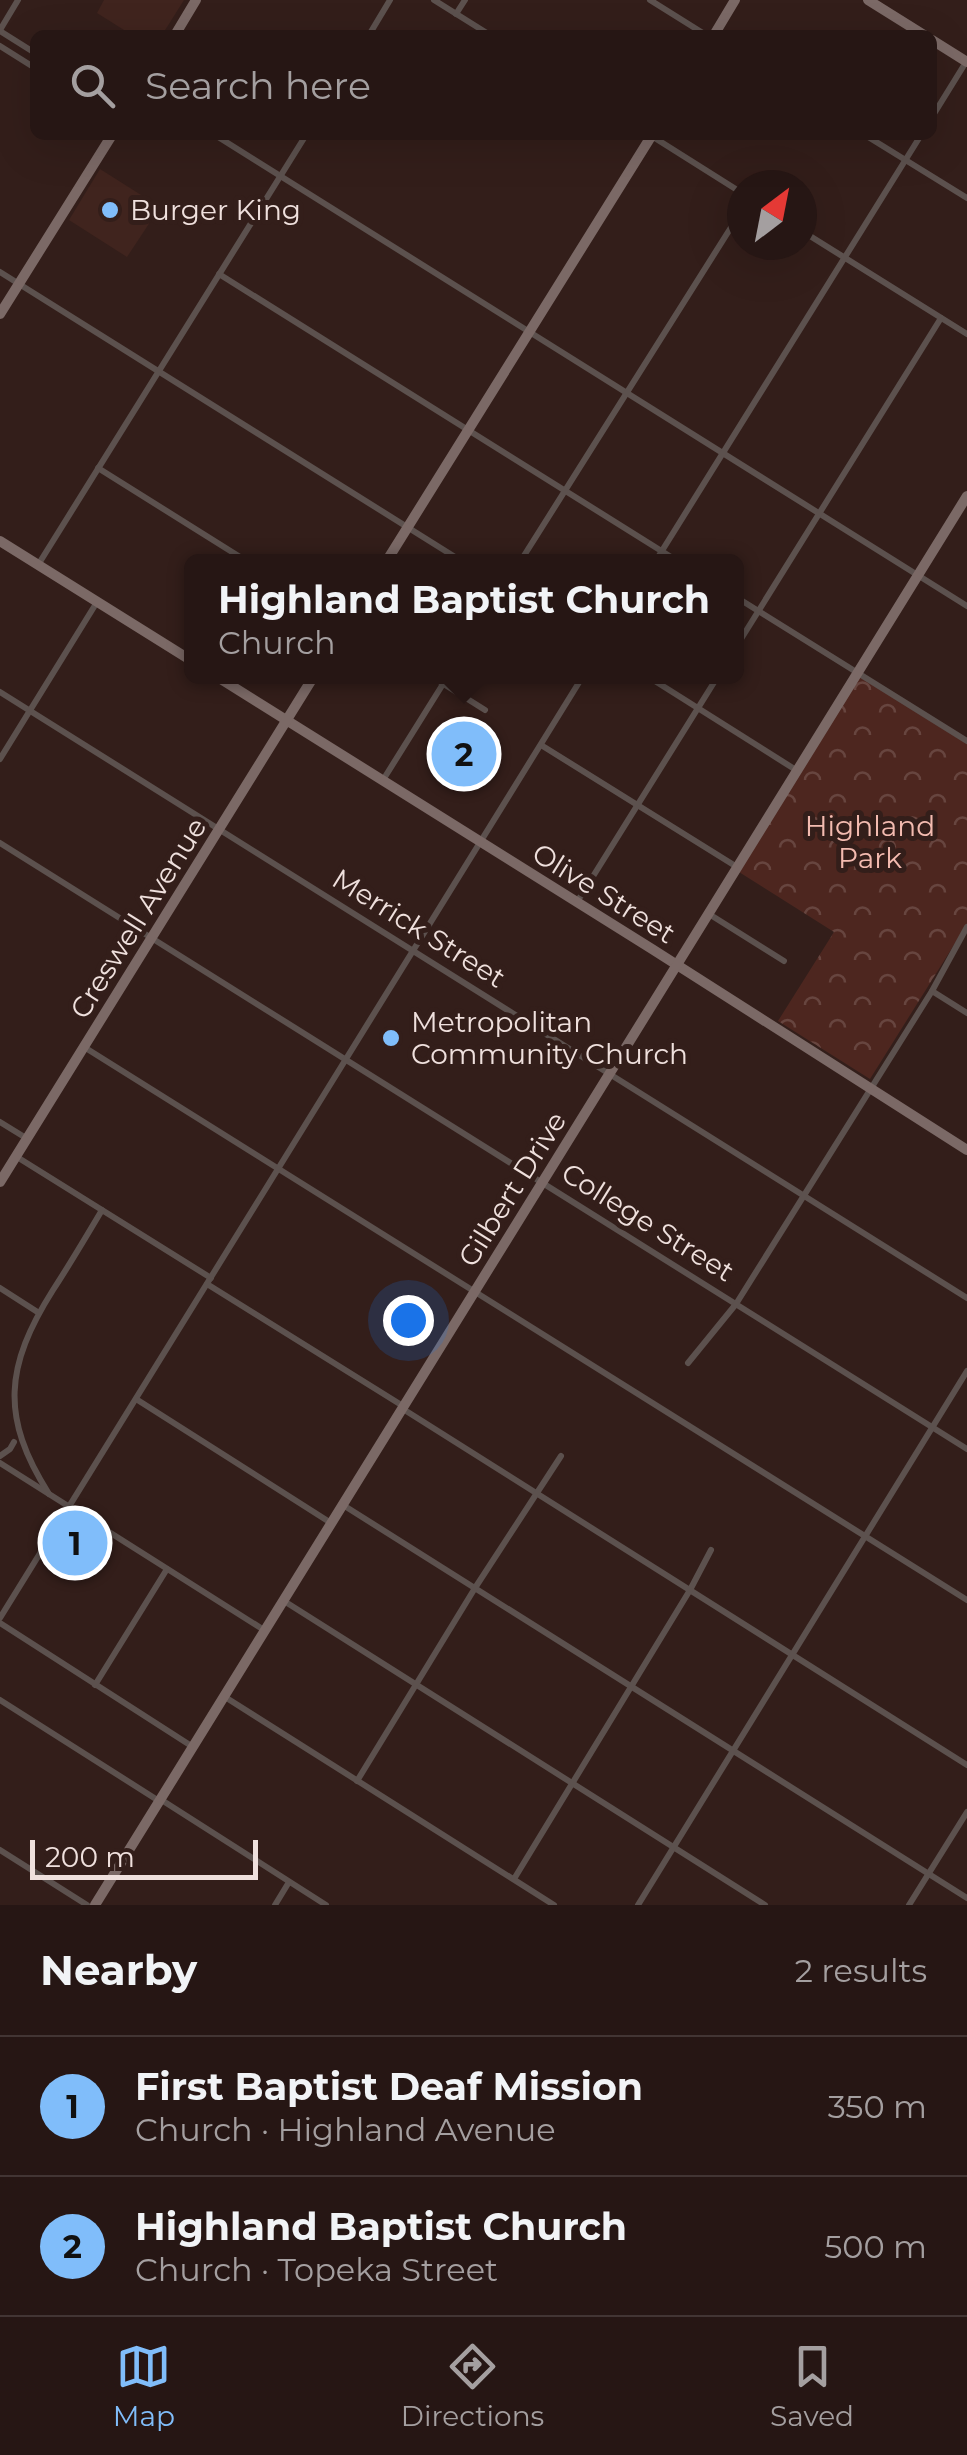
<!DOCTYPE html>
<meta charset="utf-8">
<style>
body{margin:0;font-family:Montserrat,sans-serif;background:#2e1f1d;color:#f1f3f6}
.compass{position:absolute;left:727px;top:170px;width:90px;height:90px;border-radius:50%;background:#261614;box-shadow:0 10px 40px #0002;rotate:32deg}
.scale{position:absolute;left:30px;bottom:25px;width:228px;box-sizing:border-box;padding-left:10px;border:5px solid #efe0dd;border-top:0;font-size:28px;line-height:35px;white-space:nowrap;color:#efe0dd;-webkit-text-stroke:8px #331e1a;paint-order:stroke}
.you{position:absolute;left:408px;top:1320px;width:35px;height:35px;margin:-25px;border:8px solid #fff;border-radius:50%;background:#1a73e8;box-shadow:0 0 0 15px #1a73e833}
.badge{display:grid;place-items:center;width:65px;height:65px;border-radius:50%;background:#80bdfa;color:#111;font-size:32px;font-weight:700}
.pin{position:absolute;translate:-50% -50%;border:5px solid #fff;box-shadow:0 2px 10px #0006}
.popup{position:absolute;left:184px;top:554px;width:560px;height:130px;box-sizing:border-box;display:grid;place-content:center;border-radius:15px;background:#261614;filter:drop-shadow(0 2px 8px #0005);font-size:32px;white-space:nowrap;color:#a49fa0}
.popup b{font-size:38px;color:#f1f3f6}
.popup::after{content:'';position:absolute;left:50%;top:100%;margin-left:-20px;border:20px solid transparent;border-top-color:#261614}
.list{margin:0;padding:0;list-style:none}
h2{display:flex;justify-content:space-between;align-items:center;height:130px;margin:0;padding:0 40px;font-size:42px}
h2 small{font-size:32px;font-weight:400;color:#a49fa0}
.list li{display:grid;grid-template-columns:65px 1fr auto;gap:30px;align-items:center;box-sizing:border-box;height:140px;padding:0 40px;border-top:2px solid #423534}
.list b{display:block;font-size:38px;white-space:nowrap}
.list p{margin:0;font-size:32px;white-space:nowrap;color:#a49fa0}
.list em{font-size:32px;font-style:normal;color:#a49fa0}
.icon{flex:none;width:55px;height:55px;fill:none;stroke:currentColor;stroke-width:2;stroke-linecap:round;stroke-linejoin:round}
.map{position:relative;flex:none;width:967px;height:1905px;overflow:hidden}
.search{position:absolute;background:#261614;box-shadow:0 10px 40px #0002;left:30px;right:30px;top:30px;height:110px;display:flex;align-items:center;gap:25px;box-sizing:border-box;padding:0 35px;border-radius:15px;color:#a49fa0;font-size:38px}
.sheet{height:410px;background:#261614}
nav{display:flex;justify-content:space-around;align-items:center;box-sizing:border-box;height:140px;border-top:2px solid #423534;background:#261614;font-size:28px;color:#a49fa0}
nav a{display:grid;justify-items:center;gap:5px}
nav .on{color:#80bdfa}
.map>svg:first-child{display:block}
.built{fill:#40241e}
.park{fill:url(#park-crowns)}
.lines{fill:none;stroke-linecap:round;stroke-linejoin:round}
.street{stroke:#5c514e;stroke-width:6}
.secondary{stroke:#7b6966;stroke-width:10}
.poi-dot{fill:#80bdfa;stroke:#331e1a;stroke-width:4}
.labels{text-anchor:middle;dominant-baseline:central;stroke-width:10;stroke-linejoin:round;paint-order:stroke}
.poi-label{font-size:28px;fill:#efe0dd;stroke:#331e1a;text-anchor:start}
.park-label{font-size:28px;fill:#f3bbb0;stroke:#331e1a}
.street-label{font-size:28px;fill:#efe0dd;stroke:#331e1a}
</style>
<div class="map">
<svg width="967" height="1905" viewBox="0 0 967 1905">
<defs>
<pattern id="park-crowns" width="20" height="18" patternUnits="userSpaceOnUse" patternTransform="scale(2.5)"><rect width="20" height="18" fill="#4d261f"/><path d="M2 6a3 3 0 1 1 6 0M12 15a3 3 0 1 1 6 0" fill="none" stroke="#67453f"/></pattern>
</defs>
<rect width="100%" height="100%" fill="#331e1a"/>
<g class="built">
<polygon points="104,0 184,0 162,35 132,35 97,13"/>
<polygon points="100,169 160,207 127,257 69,220"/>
</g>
<polygon class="park" points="860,677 967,744 967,924 870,1079 778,1021 834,932 739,872"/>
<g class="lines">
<g class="street">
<polyline points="434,0 490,35"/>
<polyline points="650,0 706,35"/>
<polyline points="456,14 465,0"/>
<polyline points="0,30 18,0"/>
<polyline points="0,31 35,53"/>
<polyline points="369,35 390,0"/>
<polyline points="0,46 35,68"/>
<polyline points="932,117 966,62"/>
<polyline points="215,135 967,606"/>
<polyline points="650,135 742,193"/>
<polyline points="865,135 967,198"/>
<polyline points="802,231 967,334"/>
<polyline points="0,272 463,562"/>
<polyline points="219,274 679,562"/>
<polyline points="98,468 248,562"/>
<polyline points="520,562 742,210"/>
<polyline points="655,562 921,135"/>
<polyline points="38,565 306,135"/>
<polyline points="736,597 967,741"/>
<polyline points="736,647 941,318"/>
<polyline points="431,676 485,710"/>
<polyline points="647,676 796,770"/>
<polyline points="0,692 967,1298"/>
<polyline points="541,745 737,867"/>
<polyline points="0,759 97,602"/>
<polyline points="383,780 448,676"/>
<polyline points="0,843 967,1449"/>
<polyline points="577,902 718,676"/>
<polyline points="709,914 784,961"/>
<polyline points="932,991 967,1013"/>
<polyline points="84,1047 967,1600"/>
<polyline points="0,1122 26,1138"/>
<polyline points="17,1157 211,1278"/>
<polyline points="207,1284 403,1406"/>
<polyline points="0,1288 39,1313"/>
<polyline points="688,1363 736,1304 932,991 967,927"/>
<polyline points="136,1399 331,1523"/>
<polyline points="403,1409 967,1765"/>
<polyline points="0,1456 10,1449 14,1442"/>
<polyline points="0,1463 264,1630"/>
<path d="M49,1494C0,1417 5,1366 53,1290C70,1264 86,1237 102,1210"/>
<polyline points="343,1505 967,1898"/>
<polyline points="284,1601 765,1905"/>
<polyline points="0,1618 583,676"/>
<polyline points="0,1623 193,1747"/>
<polyline points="95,1685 167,1569"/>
<polyline points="225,1697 554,1905"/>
<polyline points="0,1700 159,1801"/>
<polyline points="357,1781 475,1588 561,1456"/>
<polyline points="160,1799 326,1905"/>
<polyline points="0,1850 87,1905"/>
<polyline points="514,1879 690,1590 711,1550"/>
<polyline points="275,1905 289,1882"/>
<polyline points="638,1905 967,1371"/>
<polyline points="909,1905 967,1812"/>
</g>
<g class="secondary">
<polyline points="868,0 924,35"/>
<polyline points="175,35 196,0"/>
<polyline points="714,35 735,0"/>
<polyline points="932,40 967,62"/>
<polyline points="0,314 112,135"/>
<polyline points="0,541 192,661"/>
<polyline points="386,562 652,135"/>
<polyline points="216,676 652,949 967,1150"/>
<polyline points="0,1182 314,676"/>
<polyline points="95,1905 967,496"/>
</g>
</g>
<g class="poi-dot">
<circle cx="110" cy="210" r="10"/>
<circle cx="391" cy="1038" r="10"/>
</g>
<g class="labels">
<g class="poi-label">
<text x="130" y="210">Burger King</text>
<text x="411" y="1022">Metropolitan<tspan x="411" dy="32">Community Church</tspan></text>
</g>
<g class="park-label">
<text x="870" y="826">Highland<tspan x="870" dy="32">Park</tspan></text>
</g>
<g class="street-label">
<text transform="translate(604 893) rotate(32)">Olive Street</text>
<text transform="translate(138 918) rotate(-58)">Creswell Avenue</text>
<text transform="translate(419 928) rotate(32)">Merrick Street</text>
<text transform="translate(512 1189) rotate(-58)">Gilbert Drive</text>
<text transform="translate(648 1222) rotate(32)">College Street</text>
</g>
</g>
</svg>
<svg class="compass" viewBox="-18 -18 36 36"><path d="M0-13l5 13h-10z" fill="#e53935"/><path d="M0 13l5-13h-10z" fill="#a49fa0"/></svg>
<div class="scale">200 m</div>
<div class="you"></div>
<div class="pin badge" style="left:75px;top:1543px">1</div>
<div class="pin badge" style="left:464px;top:754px">2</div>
<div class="popup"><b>Highland Baptist Church</b>Church</div>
<div class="search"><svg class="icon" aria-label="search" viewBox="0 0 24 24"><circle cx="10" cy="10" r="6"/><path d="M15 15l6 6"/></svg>Search here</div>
</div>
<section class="sheet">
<h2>Nearby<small>2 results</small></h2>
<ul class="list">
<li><span class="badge">1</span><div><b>First Baptist Deaf Mission</b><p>Church · Highland Avenue</p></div><em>350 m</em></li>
<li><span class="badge">2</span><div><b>Highland Baptist Church</b><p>Church · Topeka Street</p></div><em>500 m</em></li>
</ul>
</section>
<nav>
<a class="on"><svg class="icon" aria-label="map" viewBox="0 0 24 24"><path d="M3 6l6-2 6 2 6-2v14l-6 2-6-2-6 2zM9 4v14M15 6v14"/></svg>Map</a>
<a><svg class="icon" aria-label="directions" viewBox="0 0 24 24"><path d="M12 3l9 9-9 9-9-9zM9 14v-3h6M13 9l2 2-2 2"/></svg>Directions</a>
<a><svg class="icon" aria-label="saved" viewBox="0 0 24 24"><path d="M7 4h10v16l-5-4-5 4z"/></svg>Saved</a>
</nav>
